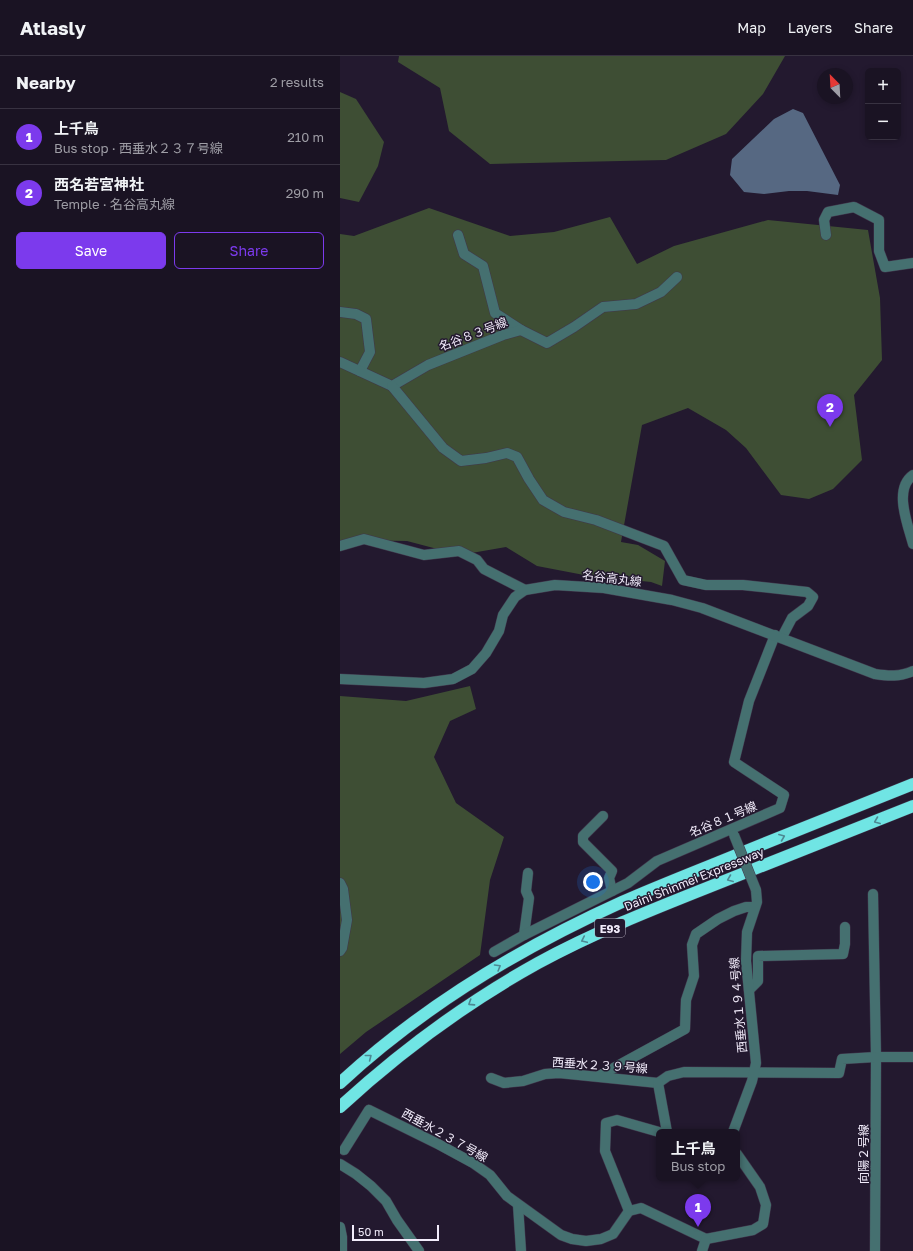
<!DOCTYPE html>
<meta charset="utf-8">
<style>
body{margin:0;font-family:"Golos Text","Noto Sans JP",sans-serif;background:#272030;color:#f1f3f6}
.controls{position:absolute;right:12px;top:12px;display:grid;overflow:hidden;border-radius:6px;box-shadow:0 2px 6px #0003}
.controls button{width:36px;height:36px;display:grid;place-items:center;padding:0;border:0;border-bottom:1px solid #383241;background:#1a1323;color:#f1f3f6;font:20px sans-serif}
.compass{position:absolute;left:477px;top:12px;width:36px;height:36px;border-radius:50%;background:#1a1323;box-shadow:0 2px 6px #0003;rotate:336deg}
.scale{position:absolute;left:12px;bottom:10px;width:87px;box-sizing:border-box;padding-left:4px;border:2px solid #f2ecfb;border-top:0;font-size:11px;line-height:14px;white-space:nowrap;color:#f2ecfb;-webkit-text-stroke:3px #23192f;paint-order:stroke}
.you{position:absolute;left:253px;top:826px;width:14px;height:14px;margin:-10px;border:3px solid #fff;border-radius:50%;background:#1a73e8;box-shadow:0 0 0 6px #1a73e833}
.badge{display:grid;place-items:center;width:26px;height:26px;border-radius:50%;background:#7c3aed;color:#fff;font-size:13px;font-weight:700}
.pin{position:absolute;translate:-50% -33px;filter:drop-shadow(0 1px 2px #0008)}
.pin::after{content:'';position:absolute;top:21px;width:14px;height:12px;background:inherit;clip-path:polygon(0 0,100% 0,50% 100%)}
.popup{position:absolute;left:316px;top:1073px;width:84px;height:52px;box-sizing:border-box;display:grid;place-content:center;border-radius:6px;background:#1a1323;filter:drop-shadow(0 1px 3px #0005);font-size:13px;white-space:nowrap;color:#9f9ea6}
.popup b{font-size:15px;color:#f1f3f6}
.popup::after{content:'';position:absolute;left:50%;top:100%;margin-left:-8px;border:8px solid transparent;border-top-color:#1a1323}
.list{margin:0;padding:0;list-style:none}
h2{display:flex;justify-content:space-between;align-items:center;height:52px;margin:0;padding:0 16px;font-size:17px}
h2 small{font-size:13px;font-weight:400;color:#9f9ea6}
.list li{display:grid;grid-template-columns:26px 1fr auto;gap:12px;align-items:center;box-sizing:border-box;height:56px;padding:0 16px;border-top:1px solid #383241}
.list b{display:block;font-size:15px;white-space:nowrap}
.list p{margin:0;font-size:13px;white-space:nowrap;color:#9f9ea6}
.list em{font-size:13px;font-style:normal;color:#9f9ea6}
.actions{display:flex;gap:8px;padding:12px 16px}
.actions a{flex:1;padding:9px 0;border:1px solid #7c3aed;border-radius:6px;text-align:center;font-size:14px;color:#7c3aed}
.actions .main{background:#7c3aed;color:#fff}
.map{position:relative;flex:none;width:573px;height:1195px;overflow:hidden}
header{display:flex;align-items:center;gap:24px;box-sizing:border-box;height:56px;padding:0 20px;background:#1a1323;border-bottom:1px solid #383241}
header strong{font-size:19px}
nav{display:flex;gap:22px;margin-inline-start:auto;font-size:14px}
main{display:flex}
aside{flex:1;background:#1a1323}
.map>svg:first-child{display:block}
.forest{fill:#3e4e34}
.water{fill:#566882}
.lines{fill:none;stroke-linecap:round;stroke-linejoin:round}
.minor-casing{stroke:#40374c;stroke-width:11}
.tertiary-casing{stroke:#40374c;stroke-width:11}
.motorway-casing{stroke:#40374c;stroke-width:13}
.minor{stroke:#457070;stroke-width:10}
.tertiary{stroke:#457070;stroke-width:10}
.motorway{stroke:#70e5e4;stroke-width:12}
.minor-bridge-casing{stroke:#40374c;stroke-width:11;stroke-linecap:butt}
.minor-bridge{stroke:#457070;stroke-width:10}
.oneway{stroke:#4d8993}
.labels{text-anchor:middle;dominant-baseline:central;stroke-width:3;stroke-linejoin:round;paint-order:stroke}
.shield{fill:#23192f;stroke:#b4adbe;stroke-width:1}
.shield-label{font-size:11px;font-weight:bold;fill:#f2ecfb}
.street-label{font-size:12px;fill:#f2ecfb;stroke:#23192f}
</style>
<header>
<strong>Atlasly</strong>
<nav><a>Map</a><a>Layers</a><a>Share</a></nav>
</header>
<main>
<aside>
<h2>Nearby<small>2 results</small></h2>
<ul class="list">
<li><span class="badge">1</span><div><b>上千鳥</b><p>Bus stop · 西垂水２３７号線</p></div><em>210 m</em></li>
<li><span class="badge">2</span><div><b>西名若宮神社</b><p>Temple · 名谷高丸線</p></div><em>290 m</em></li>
</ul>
<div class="actions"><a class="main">Save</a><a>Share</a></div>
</aside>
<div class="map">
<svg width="573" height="1195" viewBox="0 0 573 1195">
<rect width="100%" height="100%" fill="#23192f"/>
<g class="forest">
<polygon points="59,0 445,0 423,38 386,78 326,104 150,108 109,75 100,32 58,6"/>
<polygon points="0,36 16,43 44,86 38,110 19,146 0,142"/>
<polygon points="89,152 170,180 214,176 270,161 297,208 334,190 428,164 528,174 540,242 542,304 514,339 522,404 493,433 469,443 441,439 406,392 386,374 348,352 302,369 281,486 298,489 325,505 322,530 311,526 244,519 197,510 166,491 120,499 67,485 0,484 0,178 14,180"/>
<polygon points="130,630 136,653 110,665 94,701 116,747 164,781 150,824 140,899 26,976 0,998 0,640 66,645"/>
</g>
<polygon class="water" points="453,53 463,57 500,129 498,139 467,135 449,135 424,138 404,136 390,119 392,103 434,63"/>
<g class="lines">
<defs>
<g id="minor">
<polyline points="118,179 124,198 143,210 155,257 181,274"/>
<polyline points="486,179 484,164 488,156 514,151 539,164 539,195 545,211 573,207"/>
<polyline points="0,256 16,258 26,263 30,296 20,315"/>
<polyline points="0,306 52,330 88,309 163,279 181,274 207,287 234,271 263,251 296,248 321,236 337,221"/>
<polyline points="52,330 103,392 121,405 146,402 167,397 177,401 189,423 203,444 224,456 256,464 324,490 343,524 366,529 403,529 467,536 473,541 468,550 452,562 442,581"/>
<polyline points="0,490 24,483 84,499 119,495 137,504 144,513 185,534"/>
<polyline points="263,760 243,780 243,786 272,815 269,822 272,835"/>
<polyline points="533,838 536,1001 535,1195"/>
<polyline points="184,879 189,842 186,835 188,817"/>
<polyline points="154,896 184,879 288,827 317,805 440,752 444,739 394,706 409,645 435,579"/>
<polyline points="409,934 418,925 418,900 503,898 505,888 505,871"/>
<polyline points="259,1020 345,973 346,944 354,920 352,889 356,878 378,863 394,855 406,851 415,851"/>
<polyline points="151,1022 164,1027 183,1025 205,1018 219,1017 318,1027 328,1020 344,1016 499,1017 502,1003 536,1001 573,1001"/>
<polyline points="318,1027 327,1076"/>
<polyline points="393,1076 412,1025 416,1007 406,905 407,876 417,846 416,834"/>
<polyline points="4,1094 29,1054 98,1088 133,1107 150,1119 167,1140 221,1179 232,1183 246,1185 261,1183 273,1178 289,1155 301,1152 366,1183"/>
<polyline points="0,1108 16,1118 31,1130 46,1145 57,1164 79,1195"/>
<polyline points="178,1149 181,1195"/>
<polyline points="289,1155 265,1095 266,1067 277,1064 319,1076"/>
<polyline points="0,1171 2,1181 2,1195"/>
<polyline points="366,1183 413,1174 423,1168 426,1149 420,1131 397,1098"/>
<polyline points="362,1195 366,1183"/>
</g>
<g id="tertiary">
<path d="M573,419C553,433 568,469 573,488"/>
<path d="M0,623L84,627L113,623L132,613L146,597L159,575L163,559L175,541L185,534L215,529L264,532L332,544L362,552L535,618C548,620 560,621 573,615"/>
<polyline points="0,827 3,833 7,864 2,892 0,895"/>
</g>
<g id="motorway">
<path d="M0,1027C82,951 180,892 282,846C323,828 365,812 406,795C462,773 517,750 573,728"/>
<path d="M0,1051C62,994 124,948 198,907C253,877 311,854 369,831C437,804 505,777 573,750"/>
</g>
</defs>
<use href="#minor" class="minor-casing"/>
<use href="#tertiary" class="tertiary-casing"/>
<use href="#motorway" class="motorway-casing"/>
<use href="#minor" class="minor"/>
<use href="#tertiary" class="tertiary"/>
<use href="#motorway" class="motorway"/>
<defs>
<polyline id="minor-bridge" points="394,779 416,834"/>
</defs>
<use href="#minor-bridge" class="minor-bridge-casing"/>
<use href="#minor-bridge" class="minor-bridge"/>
</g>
<defs><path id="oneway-chevron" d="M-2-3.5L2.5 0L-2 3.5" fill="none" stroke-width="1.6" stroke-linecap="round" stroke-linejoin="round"/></defs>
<g class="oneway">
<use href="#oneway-chevron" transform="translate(537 765) rotate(158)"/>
<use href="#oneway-chevron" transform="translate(442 781) rotate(-22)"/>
<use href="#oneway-chevron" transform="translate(390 823) rotate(158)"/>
<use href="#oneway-chevron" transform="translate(244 884) rotate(155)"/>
<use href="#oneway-chevron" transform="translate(158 911) rotate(-31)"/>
<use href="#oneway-chevron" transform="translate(131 947) rotate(147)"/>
<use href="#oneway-chevron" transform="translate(29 1001) rotate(-38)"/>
</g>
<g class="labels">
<rect class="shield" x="255" y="863" width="30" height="18" rx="3"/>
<g class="shield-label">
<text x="270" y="872">E93</text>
</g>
<g class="street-label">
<text transform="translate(133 278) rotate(-21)">名谷８３号線</text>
<text transform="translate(272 522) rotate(7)">名谷高丸線</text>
<text transform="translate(383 763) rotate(-23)">名谷８１号線</text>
<text transform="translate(354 823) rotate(-22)">Daini Shinmei Expressway</text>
<text transform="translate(398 949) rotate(-95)">西垂水１９４号線</text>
<text transform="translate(260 1009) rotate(4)">西垂水２３９号線</text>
<text transform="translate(105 1079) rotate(29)">西垂水２３７号線</text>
<text transform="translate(523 1098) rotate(-90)">向陽２号線</text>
</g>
</g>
</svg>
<div class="controls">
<button>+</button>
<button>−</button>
</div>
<svg class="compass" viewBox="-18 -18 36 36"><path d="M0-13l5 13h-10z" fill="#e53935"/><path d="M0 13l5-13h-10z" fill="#9f9ea6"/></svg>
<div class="scale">50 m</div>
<div class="you"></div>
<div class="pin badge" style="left:358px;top:1171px">1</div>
<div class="popup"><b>上千鳥</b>Bus stop</div>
<div class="pin badge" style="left:490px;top:371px">2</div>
</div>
</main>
